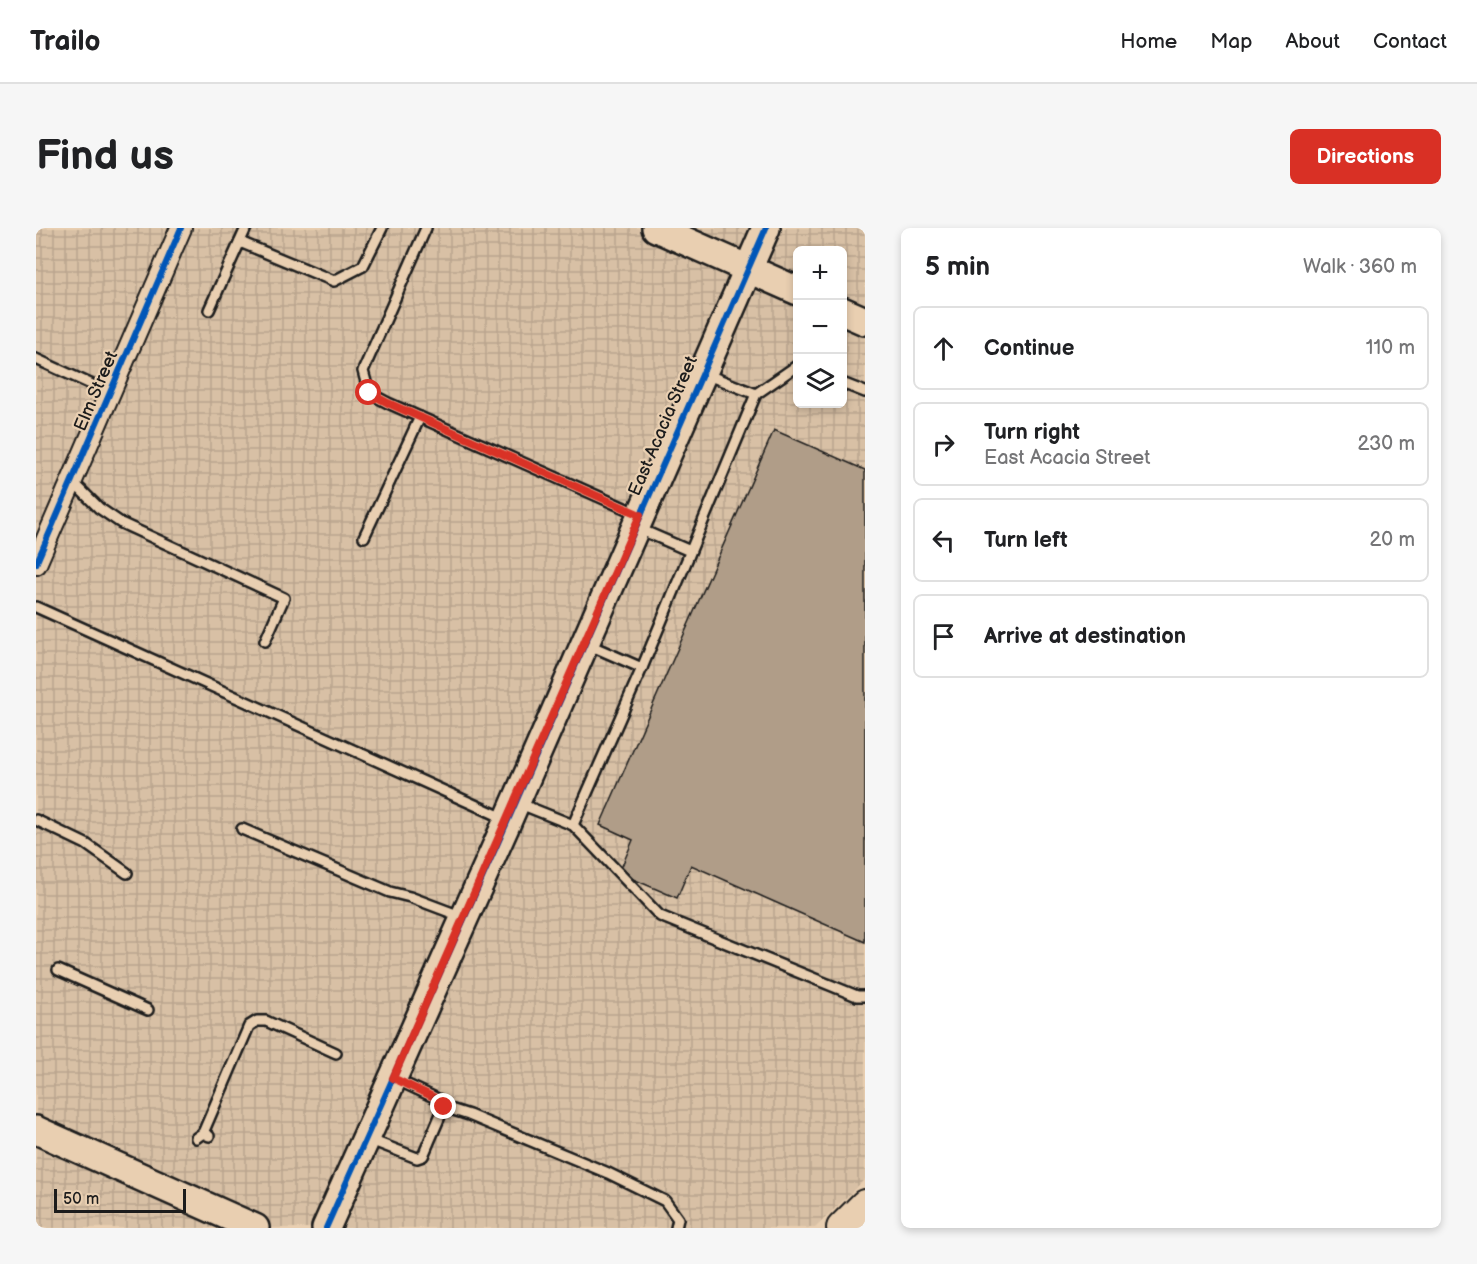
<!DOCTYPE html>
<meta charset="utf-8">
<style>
body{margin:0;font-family:"Balsamiq Sans",sans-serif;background:#f6f6f6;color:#202124}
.controls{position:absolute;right:18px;top:18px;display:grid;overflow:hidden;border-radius:9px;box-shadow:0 3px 9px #0003}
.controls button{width:54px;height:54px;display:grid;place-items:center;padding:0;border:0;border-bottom:2px solid #e0e0e0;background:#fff;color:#202124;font:30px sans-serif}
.scale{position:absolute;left:18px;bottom:15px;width:132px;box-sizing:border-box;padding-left:6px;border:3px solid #1c1c1c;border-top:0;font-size:16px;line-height:21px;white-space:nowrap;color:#1c1c1c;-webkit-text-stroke:4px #e9cfb1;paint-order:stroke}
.stop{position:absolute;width:18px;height:18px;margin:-14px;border:4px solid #d93025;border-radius:50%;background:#fff}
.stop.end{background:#d93025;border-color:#fff;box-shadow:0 2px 6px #0008}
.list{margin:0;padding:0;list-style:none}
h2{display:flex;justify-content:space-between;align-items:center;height:78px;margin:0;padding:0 24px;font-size:26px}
h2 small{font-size:20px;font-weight:400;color:#757577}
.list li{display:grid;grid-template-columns:39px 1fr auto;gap:18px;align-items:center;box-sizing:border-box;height:84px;margin:0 12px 12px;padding:0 12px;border:2px solid #e0e0e0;border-radius:9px}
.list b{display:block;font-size:22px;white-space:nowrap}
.list p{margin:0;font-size:20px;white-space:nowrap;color:#757577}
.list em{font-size:20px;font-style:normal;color:#757577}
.icon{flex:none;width:33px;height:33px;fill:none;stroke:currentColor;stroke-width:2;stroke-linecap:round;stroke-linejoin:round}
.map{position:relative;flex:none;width:829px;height:1000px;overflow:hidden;border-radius:9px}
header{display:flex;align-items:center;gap:36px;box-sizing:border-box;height:84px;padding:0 30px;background:#fff;border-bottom:2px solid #e0e0e0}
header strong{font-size:28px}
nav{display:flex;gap:33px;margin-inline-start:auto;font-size:21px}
.intro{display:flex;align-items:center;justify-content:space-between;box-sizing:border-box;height:144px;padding:0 36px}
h1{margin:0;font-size:42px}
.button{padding:15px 27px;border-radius:9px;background:#d93025;color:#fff;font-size:21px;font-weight:700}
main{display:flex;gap:36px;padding:0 36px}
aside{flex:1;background:#fff;border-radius:9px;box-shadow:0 3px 9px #0003}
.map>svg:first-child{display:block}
.industrial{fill:url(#industrial-grid);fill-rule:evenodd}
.building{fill:#b09d88;stroke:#1c1c1c;stroke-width:1.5}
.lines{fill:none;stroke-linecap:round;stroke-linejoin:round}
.lane-casing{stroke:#1c1c1c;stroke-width:14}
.street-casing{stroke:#1c1c1c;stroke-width:24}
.secondary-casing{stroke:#1c1c1c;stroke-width:32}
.primary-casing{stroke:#1c1c1c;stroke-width:34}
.lane{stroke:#e9cfb1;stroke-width:9}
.street{stroke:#e9cfb1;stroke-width:20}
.secondary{stroke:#e9cfb1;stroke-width:27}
.primary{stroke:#e9cfb1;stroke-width:30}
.cycleway-casing{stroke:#e9cfb1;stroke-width:10}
.cycleway{stroke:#0057b8;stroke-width:6}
.route{stroke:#d93025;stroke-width:8}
.labels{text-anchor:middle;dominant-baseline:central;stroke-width:4.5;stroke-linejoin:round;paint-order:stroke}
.street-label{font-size:18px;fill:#1c1c1c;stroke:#e9cfb1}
</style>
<header>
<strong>Trailo</strong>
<nav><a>Home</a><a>Map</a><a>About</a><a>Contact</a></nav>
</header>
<div class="intro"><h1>Find us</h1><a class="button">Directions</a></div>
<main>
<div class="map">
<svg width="829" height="1000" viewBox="0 0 829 1000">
<defs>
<pattern id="industrial-grid" width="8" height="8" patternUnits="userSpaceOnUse" patternTransform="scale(1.5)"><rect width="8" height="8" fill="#d8c0a5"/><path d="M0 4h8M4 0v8" fill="none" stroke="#b9a48d"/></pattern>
</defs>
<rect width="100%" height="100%" fill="#e9cfb1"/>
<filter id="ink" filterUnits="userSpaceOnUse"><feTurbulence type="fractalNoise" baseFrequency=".0167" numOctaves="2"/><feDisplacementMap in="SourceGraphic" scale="12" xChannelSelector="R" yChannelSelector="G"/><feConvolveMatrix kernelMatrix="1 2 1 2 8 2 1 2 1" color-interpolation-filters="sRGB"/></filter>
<g filter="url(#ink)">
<path class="industrial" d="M0,0H829V951L779,1000H0ZM762,22H806V176H762Z"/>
<polygon class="building" points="738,202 829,242 829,714 655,637 641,670 583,645 597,612 564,597"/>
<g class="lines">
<defs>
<g id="lane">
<polyline points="390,0 327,143 333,165 352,175 602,286"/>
<polyline points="204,14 298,53 327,38 346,0"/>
<polyline points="173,82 210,0"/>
<polyline points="0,131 74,165"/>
<polyline points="669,146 720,166"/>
<polyline points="806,155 829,164"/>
<polyline points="37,254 63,280 85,295 248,370 229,413"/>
<polyline points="601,300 654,323"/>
<polyline points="328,309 384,189"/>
<polyline points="0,379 470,591"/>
<polyline points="551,416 606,440"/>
<polyline points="482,575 537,597 624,688 821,768 829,768"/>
<polyline points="0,592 50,616 91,645"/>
<polyline points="537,597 606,440 720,166 762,137"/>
<polyline points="206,601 354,664 374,669 427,689"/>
<polyline points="22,742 112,782"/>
<polyline points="408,879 433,887 572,945 629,973 642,991 640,1000"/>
<polyline points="167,905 213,798 221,793 230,793 300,825"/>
<polyline points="160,910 167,905 173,908"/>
<polyline points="332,911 381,930 387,928 408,879 404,872 359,851"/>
</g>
<polyline id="street" points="0,336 145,0"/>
<g id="secondary">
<polyline points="620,0 762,63"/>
<polyline points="806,83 829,93"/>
<polyline points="0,902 219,1000"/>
<polyline points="290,1000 472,592 730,0"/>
</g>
<polyline id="primary" points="806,1000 829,977"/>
</defs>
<use href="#lane" class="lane-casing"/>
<use href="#street" class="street-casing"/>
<use href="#secondary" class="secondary-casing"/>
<use href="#primary" class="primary-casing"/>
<use href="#lane" class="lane"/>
<use href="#street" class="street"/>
<use href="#secondary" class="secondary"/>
<use href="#primary" class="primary"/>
<defs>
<g id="cycleway">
<polyline points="0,336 145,0"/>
<polyline points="290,1000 472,592 730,0"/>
</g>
</defs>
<use href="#cycleway" class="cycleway-casing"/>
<use href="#cycleway" class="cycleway"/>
</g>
</g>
<g class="lines" filter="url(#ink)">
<polyline class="route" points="333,165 352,175 604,287 357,850 404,872 408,879"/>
</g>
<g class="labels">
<g class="street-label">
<text transform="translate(60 163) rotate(-67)">Elm Street</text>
<text transform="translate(627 198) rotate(-67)">East Acacia Street</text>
</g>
</g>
</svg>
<div class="controls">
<button>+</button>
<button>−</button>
<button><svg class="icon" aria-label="layers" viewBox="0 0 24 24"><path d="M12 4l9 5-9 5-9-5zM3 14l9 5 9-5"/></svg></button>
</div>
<div class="scale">50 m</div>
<div class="stop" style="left:333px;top:165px"></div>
<div class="stop end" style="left:408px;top:879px"></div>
</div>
<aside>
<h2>5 min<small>Walk · 360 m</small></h2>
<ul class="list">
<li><svg class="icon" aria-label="ahead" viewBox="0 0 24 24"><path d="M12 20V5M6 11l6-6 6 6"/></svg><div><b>Continue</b></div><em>110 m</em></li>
<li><svg class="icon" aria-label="right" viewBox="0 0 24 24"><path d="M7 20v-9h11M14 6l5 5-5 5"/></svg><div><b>Turn right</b><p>East Acacia Street</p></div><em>230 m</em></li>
<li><svg class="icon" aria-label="left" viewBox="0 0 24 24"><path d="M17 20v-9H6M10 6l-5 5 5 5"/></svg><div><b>Turn left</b></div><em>20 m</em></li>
<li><svg class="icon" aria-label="arrive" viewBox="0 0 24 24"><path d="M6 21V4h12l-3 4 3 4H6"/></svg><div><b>Arrive at destination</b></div></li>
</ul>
</aside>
</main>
